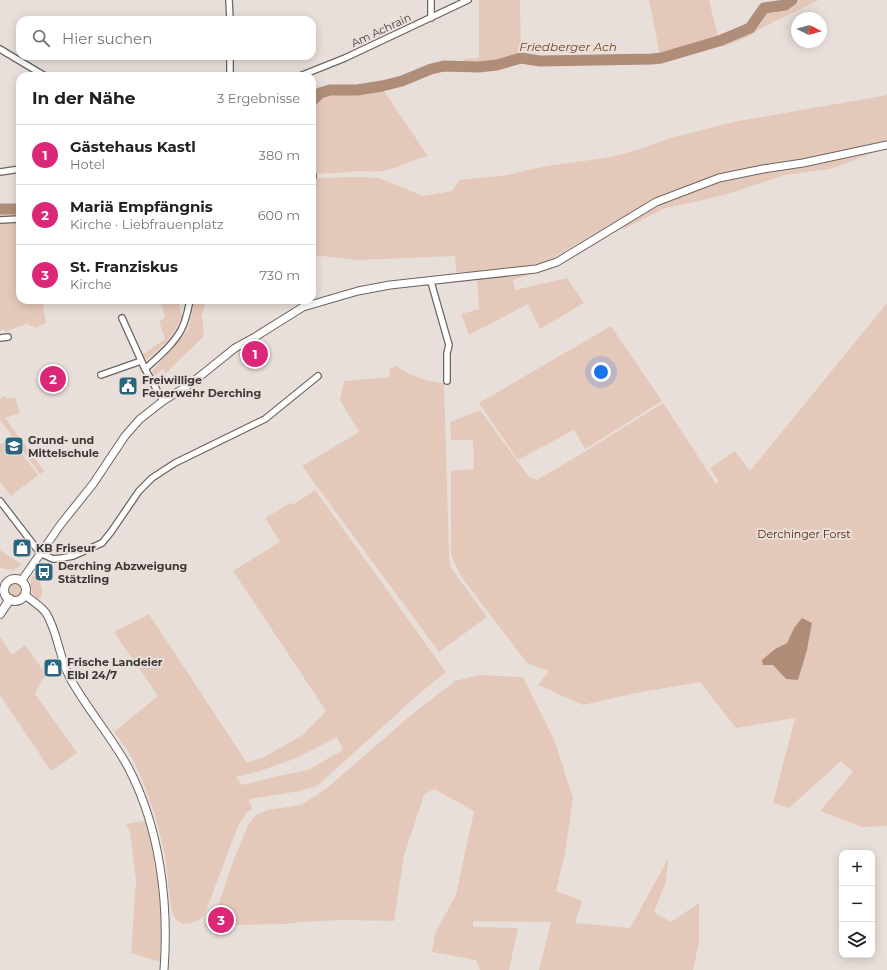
<!DOCTYPE html>
<html lang="de">
<meta charset="utf-8">
<style>
body{margin:0;font-family:Montserrat,sans-serif;background:#f6f6f6;color:#202124}
.controls{position:absolute;right:12px;bottom:12px;display:grid;overflow:hidden;border-radius:8px;box-shadow:0 2px 10px #0003}
.controls button{width:36px;height:36px;display:grid;place-items:center;padding:0;border:0;border-bottom:1px solid #e0e0e0;background:#fff;color:#202124;font:20px sans-serif}
.compass{position:absolute;left:791px;top:12px;width:36px;height:36px;border-radius:50%;background:#fff;box-shadow:0 2px 10px #0003;rotate:96deg}
.you{position:absolute;left:601px;top:372px;width:14px;height:14px;margin:-10px;border:3px solid #fff;border-radius:50%;background:#1a73e8;box-shadow:0 0 0 6px #1a73e833}
.badge{display:grid;place-items:center;width:26px;height:26px;border-radius:50%;background:#db2777;color:#fff;font-size:13px;font-weight:700}
.pin{position:absolute;translate:-50% -50%;border:2px solid #fff;box-shadow:0 1px 4px #0006}
.list{margin:0;padding:0;list-style:none}
h2{display:flex;justify-content:space-between;align-items:center;height:52px;margin:0;padding:0 16px;font-size:17px}
h2 small{font-size:13px;font-weight:400;color:#757577}
.list li{display:grid;grid-template-columns:26px 1fr auto;gap:12px;align-items:center;box-sizing:border-box;height:60px;padding:0 16px;border-top:1px solid #e0e0e0}
.list b{display:block;font-size:15px;white-space:nowrap}
.list p{margin:0;font-size:13px;white-space:nowrap;color:#757577}
.list em{font-size:13px;font-style:normal;color:#757577}
.icon{flex:none;width:22px;height:22px;fill:none;stroke:currentColor;stroke-width:2;stroke-linecap:round;stroke-linejoin:round}
.map{position:relative;flex:none;width:887px;height:970px;overflow:hidden}
.search{position:absolute;background:#fff;box-shadow:0 2px 10px #0003;left:16px;top:16px;width:300px;height:44px;display:flex;align-items:center;gap:10px;box-sizing:border-box;padding:0 14px;border-radius:12px;color:#757577;font-size:15px}
.panel{position:absolute;background:#fff;box-shadow:0 2px 10px #0003;left:16px;top:72px;width:300px;height:232px;border-radius:12px}
.map>svg:first-child{display:block}
.green{fill:#e4c9ba;fill-rule:evenodd}
.water{fill:#b08d79}
.lines{fill:none;stroke-linecap:round;stroke-linejoin:round}
.river{stroke:#b08d79;stroke-width:11}
.minor-casing{stroke:#6d645f;stroke-width:8}
.tertiary-casing{stroke:#6d645f;stroke-width:9}
.secondary-casing{stroke:#6d645f;stroke-width:10}
.minor{stroke:#fff;stroke-width:5.5}
.tertiary{stroke:#fff;stroke-width:7}
.secondary{stroke:#fff;stroke-width:8}
.labels{text-anchor:middle;dominant-baseline:central;stroke-width:4;stroke-linejoin:round;paint-order:stroke}
.street-label{font-size:11px;fill:#3c3936;stroke:#e9dfda}
.poi-label{font-size:11px;font-weight:bold;fill:#3c3936;stroke:#e9dfda;text-anchor:start}
.park-label{font-size:11px;fill:#4e1f00;stroke:#e9dfda}
.water-label{font-size:12px;font-style:italic;fill:#754325;stroke:#e9dfda}
</style>
<div class="map">
<svg width="887" height="970" viewBox="0 0 887 970">
<rect width="100%" height="100%" fill="#e9dfda"/>
<g class="green">
<polygon points="479,0 520,0 521,54 497,61 464,64 464,59 479,58"/>
<polygon points="649,0 709,0 718,37 660,55"/>
<polygon points="799,0 819,0 769,24 748,37 722,47 721,44 751,31 765,11 787,8"/>
<path d="M381,87L428,156C415,159 403,166 390,169C377,173 372,171 359,171C343,172 328,175 312,173V107L322,95L333,91H355Z"/>
<polygon points="887,95 887,139 886,140 887,148 830,169 785,175 727,194 695,202 665,208 624,229 614,222 556,256 546,269 513,280 515,290 567,278 584,303 540,329 528,304 469,335 461,314 479,309 477,280 470,272 456,272 455,256 358,260 312,255 312,178 358,177 379,178 423,196 452,191 460,180 507,175 546,166 605,158 631,152 671,138 733,122"/>
<polygon points="20,209 20,300 42,300 46,323 34,328 33,325 29,326 28,323 5,332 4,329 0,331 0,210"/>
<path d="M160,300H181L179,307L182,315C174,337 162,347 145,361L142,355L165,339L159,321L165,318Z"/>
<polygon points="195,300 206,300 202,315 204,336 166,373 163,369 154,376 152,371 188,330"/>
<path d="M887,303V826L862,827L820,811L853,772L841,761L789,808L773,803L795,718L736,728L700,682L636,693L583,705L538,685L549,671L527,663L463,579L455,564L451,554V471L474,469L473,440H451L450,422L480,410L529,477L537,480L576,457L663,403L716,484L719,482L710,468L735,451L750,471ZM812,623L807,650L798,679H786L773,665L775,649L787,643L794,628Z"/>
<polygon points="611,326 662,401 585,449 574,430 518,460 479,403"/>
<path d="M396,366C411,376 427,382 444,383L449,554L451,568L487,617L439,652L302,466L359,432L340,400L344,381L390,377L389,369Z"/>
<polygon points="5,396 7,399 15,397 20,413 5,418 44,471 40,474 0,420 0,398"/>
<polygon points="10,438 38,475 11,496 0,482 0,445"/>
<path d="M315,490L446,672L420,693L317,786L300,791L249,799L252,809L247,812L238,826L204,916C196,922 183,929 175,918C169,910 167,868 165,855C158,824 148,789 133,760C128,750 121,741 114,732L158,696L114,632L149,614L247,763L264,757L303,735L326,711L233,571L280,542L265,518L290,503L293,505ZM337,737L343,750L308,770L278,776L242,785L236,777L260,771L297,758Z"/>
<polygon points="0,550 21,564 23,564 13,570 0,568"/>
<path d="M32,575C40,580 43,586 42,596L38,600C31,594 29,584 32,575Z"/>
<circle cx="15" cy="590" r="8"/>
<polygon points="0,637 12,655 25,645 42,669 49,667 53,671 41,681 35,694 77,753 51,771 0,695"/>
<polygon points="479,675 523,677 555,742 573,798 565,854 556,891 582,901 575,923 630,928 668,859 666,882 654,912 671,922 699,903 699,942 693,970 539,970 551,922 473,921 473,927 518,928 509,970 480,970 476,960 432,952 435,933 456,895 474,811 434,789 424,795 404,855 394,921 342,920 300,922 286,924 230,925 203,927 214,915 223,892 232,864 248,825 256,815 268,810 301,805 326,789 411,715 455,681"/>
<polygon points="146,821 158,879 162,929 161,962 131,953 136,881 130,833 126,824"/>
</g>
<polygon class="water" points="802,618 812,623 807,650 798,680 786,679 773,665 763,665 762,660 775,649 787,643 794,628"/>
<g class="lines">
<g class="river">
<polyline points="312,101 320,93 330,90 357,90 382,86 402,81 431,69 444,66 479,67 497,65 521,58 540,61 652,59 661,58 719,41 750,28 764,8 785,5 792,0"/>
<polyline points="0,209 20,209"/>
</g>
<defs>
<g id="minor">
<polyline points="229,0 230,20"/>
<polyline points="431,18 431,0"/>
<polyline points="0,49 45,76"/>
<polyline points="230,56 230,76"/>
<polyline points="300,76 345,58 468,0"/>
<polyline points="0,172 20,169"/>
<polyline points="312,176 313,176"/>
<polyline points="0,220 20,219"/>
<polyline points="431,282 449,345 447,353 447,381"/>
<polyline points="122,318 145,369 163,401"/>
<polyline points="0,338 8,337"/>
<path d="M145,369C157,358 173,345 181,330C186,321 188,310 190,300"/>
<polyline points="101,375 141,361"/>
<polyline points="0,501 40,553 53,559 62,558 73,556 102,543 111,532 139,491 152,478 175,463 265,419 318,376"/>
</g>
<g id="tertiary">
<polyline points="22,580 61,524 93,484 125,436 140,419 163,401 189,385 235,348 255,337 303,307 358,291 390,285 536,269 557,262 656,202 719,178 763,169 803,163 887,145"/>
<path d="M25,595C32,601 41,606 46,613C58,632 59,658 70,678C87,709 111,736 128,767C160,828 169,902 164,970"/>
</g>
<g id="secondary">
<circle cx="15" cy="590" r="11"/>
<polyline points="0,614 10,599"/>
</g>
</defs>
<use href="#minor" class="minor-casing"/>
<use href="#tertiary" class="tertiary-casing"/>
<use href="#secondary" class="secondary-casing"/>
<use href="#minor" class="minor"/>
<use href="#tertiary" class="tertiary"/>
<use href="#secondary" class="secondary"/>
</g>
<defs>
<symbol id="civic-square" viewBox="-11 -11 22 22"><rect x="-9" y="-9" width="18" height="18" rx="4" fill="#2b647d" stroke="#e9dfda"/><path d="M-.6-6.5H3V-4.5H.6V-3L4-1V1h2V6H-6V1h2V-1L-.6-3ZM-1.2 2.5V6h2.4V2.5Z" fill="#fff"/></symbol>
<symbol id="school-square" viewBox="-11 -11 22 22"><rect x="-9" y="-9" width="18" height="18" rx="4" fill="#2b647d" stroke="#e9dfda"/><path d="M0-5L7-2L0 1L-7-2ZM-4 1L0 2.5L4 1V4Q0 6-4 4Z" fill="#fff"/></symbol>
<symbol id="shop-square" viewBox="-11 -11 22 22"><rect x="-9" y="-9" width="18" height="18" rx="4" fill="#2b647d" stroke="#e9dfda"/><path d="M-5-2.5h2.3a2.7 3.5 0 0 1 5.4 0H5L5.5 6h-11ZM-1.5-2.5h3a1.5 2.3 0 0 0-3 0Z" fill="#fff"/></symbol>
<symbol id="bus-square" viewBox="-11 -11 22 22"><rect x="-9" y="-9" width="18" height="18" rx="4" fill="#2b647d" stroke="#e9dfda"/><path d="M-5-6H5V4H4V6H2V4H-2V6H-4V4H-5ZM-3.5-4V0h7V-4ZM-3.5 1.2v1.5H-2V1.2ZM2 1.2v1.5H3.5V1.2Z" fill="#fff"/></symbol>
</defs>
<g fill-rule="evenodd">
<use href="#civic-square" x="117" y="375" width="22" height="22"/>
<use href="#school-square" x="3" y="435" width="22" height="22"/>
<use href="#shop-square" x="11" y="537" width="22" height="22"/>
<use href="#bus-square" x="33" y="561" width="22" height="22"/>
<use href="#shop-square" x="42" y="657" width="22" height="22"/>
</g>
<g class="labels">
<g class="street-label">
<text transform="translate(381 30) rotate(-25)">Am Achrain</text>
</g>
<g class="poi-label">
<text x="142" y="380">Freiwillige<tspan x="142" dy="13">Feuerwehr Derching</tspan></text>
<text x="28" y="440">Grund- und<tspan x="28" dy="13">Mittelschule</tspan></text>
<text x="36" y="548">KB Friseur</text>
<text x="58" y="566">Derching Abzweigung<tspan x="58" dy="13">Stätzling</tspan></text>
<text x="67" y="662">Frische Landeier<tspan x="67" dy="13">Elbl 24/7</tspan></text>
</g>
<g class="park-label">
<text x="804" y="534">Derchinger Forst</text>
</g>
<g class="water-label">
<text x="568" y="46">Friedberger Ach</text>
</g>
</g>
</svg>
<div class="controls">
<button>+</button>
<button>−</button>
<button><svg class="icon" aria-label="layers" viewBox="0 0 24 24"><path d="M12 4l9 5-9 5-9-5zM3 14l9 5 9-5"/></svg></button>
</div>
<svg class="compass" viewBox="-18 -18 36 36"><path d="M0-13l5 13h-10z" fill="#e53935"/><path d="M0 13l5-13h-10z" fill="#757577"/></svg>
<div class="you"></div>
<div class="pin badge" style="left:255px;top:354px">1</div>
<div class="pin badge" style="left:53px;top:379px">2</div>
<div class="pin badge" style="left:221px;top:920px">3</div>
<div class="search"><svg class="icon" aria-label="search" viewBox="0 0 24 24"><circle cx="10" cy="10" r="6"/><path d="M15 15l6 6"/></svg>Hier suchen</div>
<section class="panel">
<h2>In der Nähe<small>3 Ergebnisse</small></h2>
<ul class="list">
<li><span class="badge">1</span><div><b>Gästehaus Kastl</b><p>Hotel</p></div><em>380 m</em></li>
<li><span class="badge">2</span><div><b>Mariä Empfängnis</b><p>Kirche · Liebfrauenplatz</p></div><em>600 m</em></li>
<li><span class="badge">3</span><div><b>St. Franziskus</b><p>Kirche</p></div><em>730 m</em></li>
</ul>
</section>
</div>
